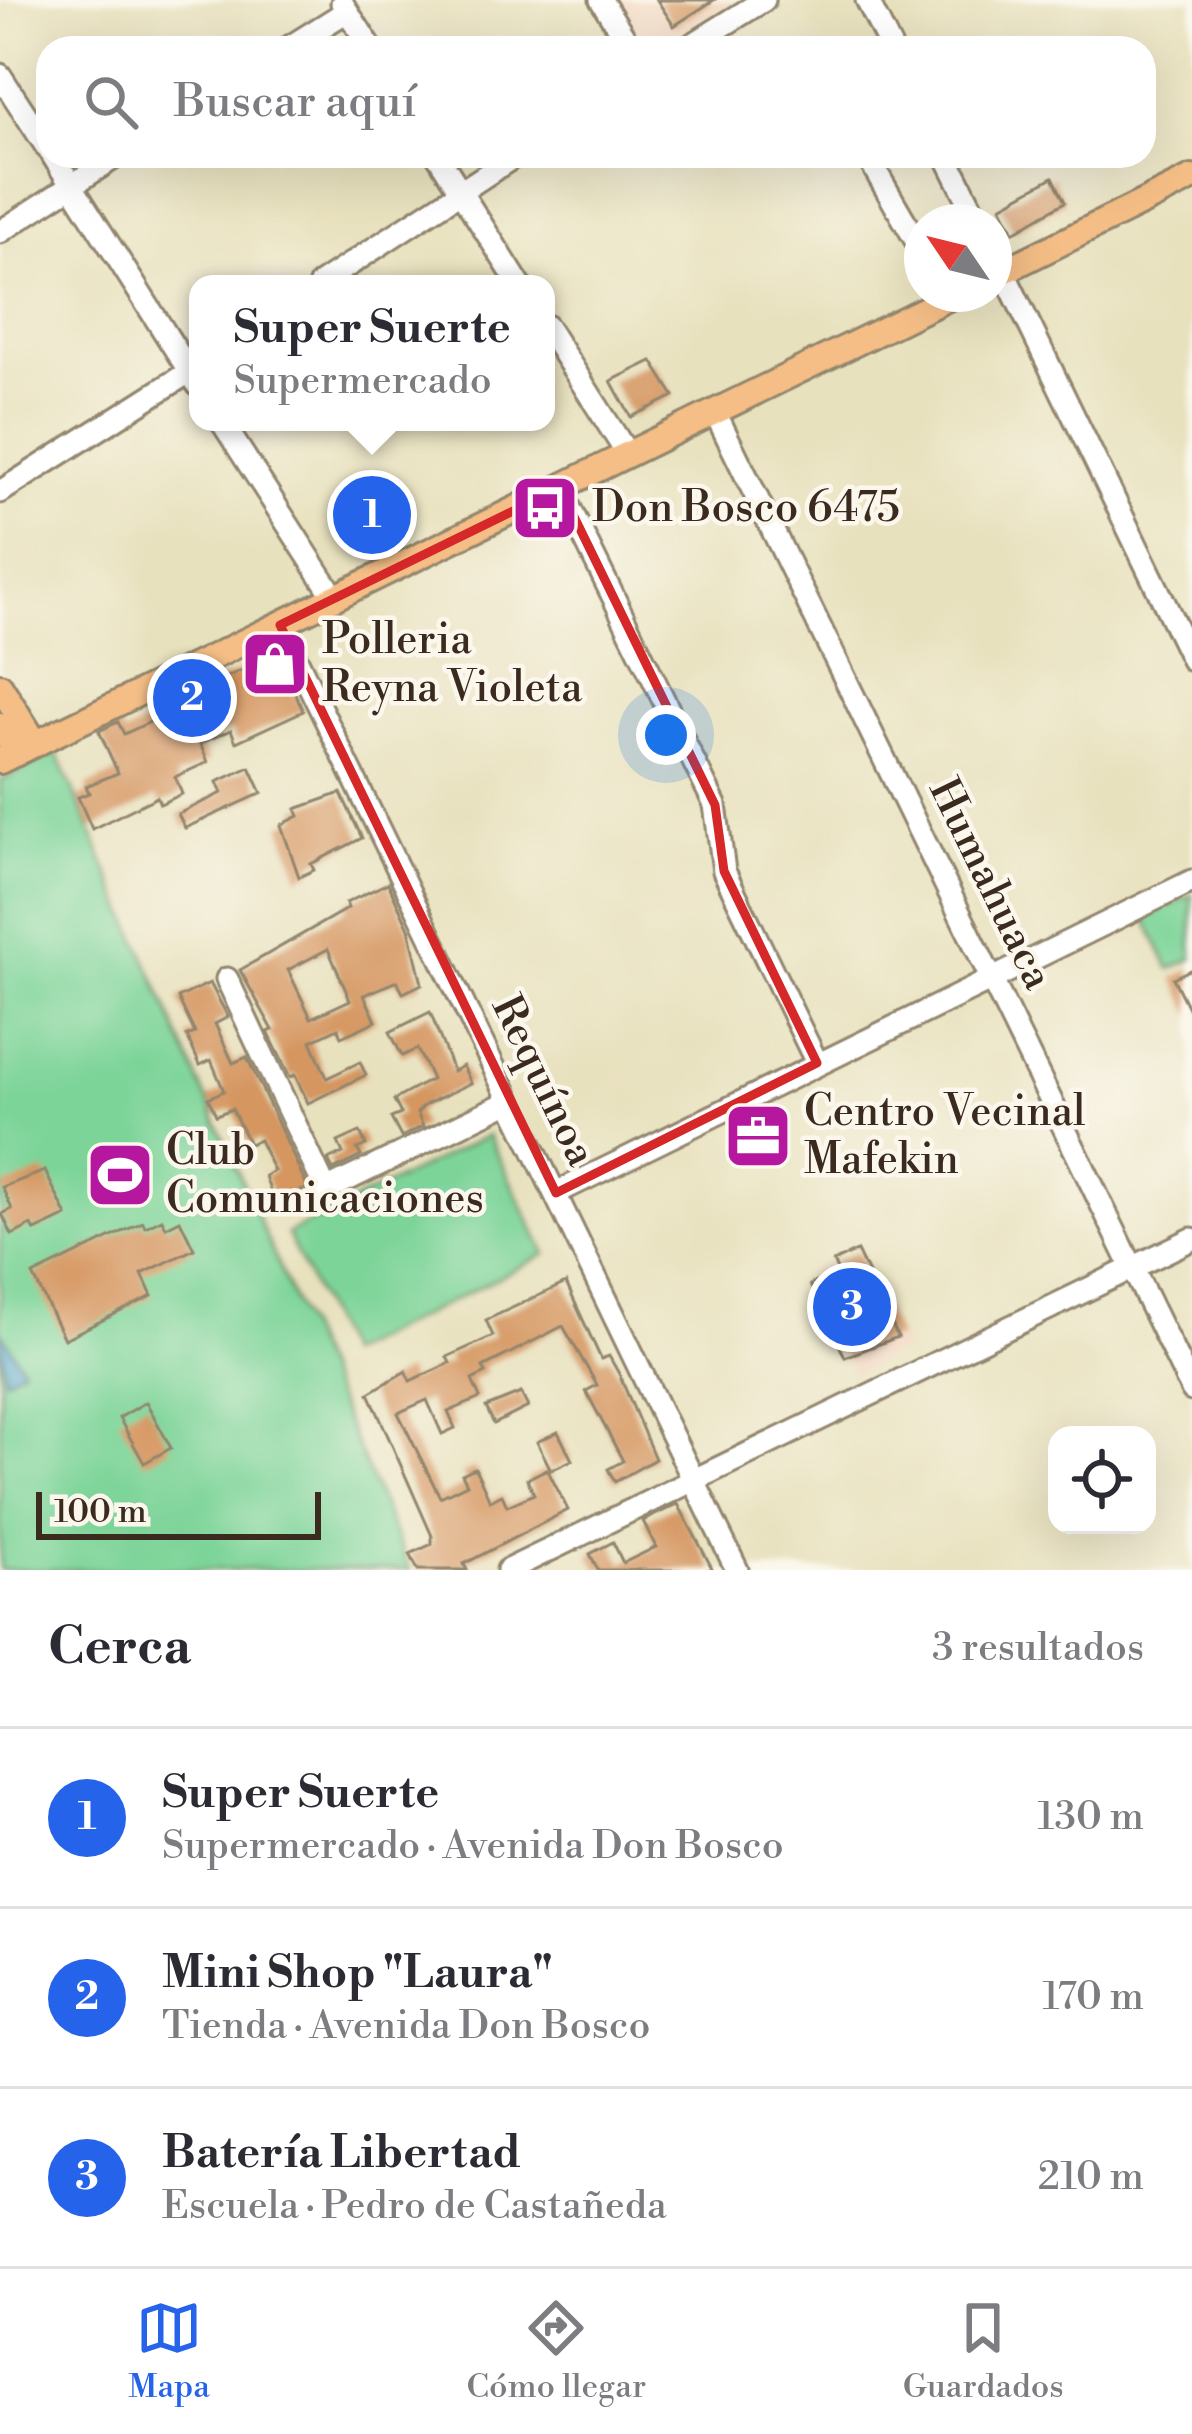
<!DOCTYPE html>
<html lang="es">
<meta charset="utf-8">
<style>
body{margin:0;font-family:"Libre Bodoni",serif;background:#f2f2f3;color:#2b2b33}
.controls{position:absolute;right:36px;bottom:36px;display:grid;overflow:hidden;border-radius:24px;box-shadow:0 12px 48px #0002}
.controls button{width:108px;height:108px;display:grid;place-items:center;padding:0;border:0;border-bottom:3px solid #e1e1e2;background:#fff;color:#2b2b33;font:60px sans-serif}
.compass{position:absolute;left:904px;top:204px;width:108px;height:108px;border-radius:50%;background:#fff;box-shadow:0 12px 48px #0002;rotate:305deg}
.scale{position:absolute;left:36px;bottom:30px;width:285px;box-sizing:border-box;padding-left:12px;border:6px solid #3b2a1e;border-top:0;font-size:33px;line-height:42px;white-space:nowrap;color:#3b2a1e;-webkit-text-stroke:9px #fbf7ec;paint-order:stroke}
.you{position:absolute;left:666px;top:735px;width:42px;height:42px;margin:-30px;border:9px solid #fff;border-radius:50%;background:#1a73e8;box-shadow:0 0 0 18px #1a73e833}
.badge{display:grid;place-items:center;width:78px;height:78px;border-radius:50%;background:#2563eb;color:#fff;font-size:39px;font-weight:700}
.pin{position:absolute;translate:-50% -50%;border:6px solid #fff;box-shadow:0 3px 12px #0006}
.popup{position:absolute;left:189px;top:275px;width:366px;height:156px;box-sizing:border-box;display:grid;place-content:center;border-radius:24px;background:#fff;filter:drop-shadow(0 3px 9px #0005);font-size:39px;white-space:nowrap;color:#7c7c81}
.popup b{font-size:45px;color:#2b2b33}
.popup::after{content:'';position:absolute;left:50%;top:100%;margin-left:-24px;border:24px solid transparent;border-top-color:#fff}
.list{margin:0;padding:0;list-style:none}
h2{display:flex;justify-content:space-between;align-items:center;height:156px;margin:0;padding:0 48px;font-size:51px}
h2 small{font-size:39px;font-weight:400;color:#7c7c81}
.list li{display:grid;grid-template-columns:78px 1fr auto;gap:36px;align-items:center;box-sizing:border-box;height:180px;padding:0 48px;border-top:3px solid #e1e1e2}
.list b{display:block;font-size:45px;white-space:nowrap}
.list p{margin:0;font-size:39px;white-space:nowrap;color:#7c7c81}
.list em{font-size:39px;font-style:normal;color:#7c7c81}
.icon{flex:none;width:66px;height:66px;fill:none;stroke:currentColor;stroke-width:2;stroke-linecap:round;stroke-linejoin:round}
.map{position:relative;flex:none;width:1192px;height:1570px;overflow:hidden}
.search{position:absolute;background:#fff;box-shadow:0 12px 48px #0002;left:36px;right:36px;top:36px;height:132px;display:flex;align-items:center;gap:30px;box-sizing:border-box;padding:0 42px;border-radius:36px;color:#7c7c81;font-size:45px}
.sheet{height:696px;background:#fff}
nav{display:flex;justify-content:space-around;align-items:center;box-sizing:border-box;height:168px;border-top:3px solid #e1e1e2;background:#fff;font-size:33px;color:#7c7c81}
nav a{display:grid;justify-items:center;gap:6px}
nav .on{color:#2563eb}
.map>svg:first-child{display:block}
.built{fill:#f2d4be}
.green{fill:#7dd499;stroke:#5c7f5c;stroke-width:3}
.water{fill:#4fa5cc;stroke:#456875;stroke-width:3}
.building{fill:#d59660;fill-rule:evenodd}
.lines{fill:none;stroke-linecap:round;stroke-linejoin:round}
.minor-casing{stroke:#92866e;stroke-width:27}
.major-casing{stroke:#92866e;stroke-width:30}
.minor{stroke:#fff;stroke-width:21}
.major{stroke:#f5be86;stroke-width:24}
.marked{fill:none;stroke:#d62828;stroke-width:9;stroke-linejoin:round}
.labels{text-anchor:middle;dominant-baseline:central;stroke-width:9;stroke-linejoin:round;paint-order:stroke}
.poi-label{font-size:42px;fill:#3b2a1e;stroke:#fbf7ec;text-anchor:start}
.street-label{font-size:42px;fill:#3b2a1e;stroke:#fbf7ec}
</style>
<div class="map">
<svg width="1192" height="1570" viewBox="0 0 1192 1570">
<rect width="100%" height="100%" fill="#fbf7ec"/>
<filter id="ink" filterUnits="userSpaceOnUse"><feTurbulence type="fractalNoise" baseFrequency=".00833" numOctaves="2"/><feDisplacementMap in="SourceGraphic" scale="24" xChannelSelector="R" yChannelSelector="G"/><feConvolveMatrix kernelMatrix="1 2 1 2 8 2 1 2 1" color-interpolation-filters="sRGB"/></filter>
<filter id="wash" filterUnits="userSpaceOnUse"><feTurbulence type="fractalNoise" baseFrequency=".004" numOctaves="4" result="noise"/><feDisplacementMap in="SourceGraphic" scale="48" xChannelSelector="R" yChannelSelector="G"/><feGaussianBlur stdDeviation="2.7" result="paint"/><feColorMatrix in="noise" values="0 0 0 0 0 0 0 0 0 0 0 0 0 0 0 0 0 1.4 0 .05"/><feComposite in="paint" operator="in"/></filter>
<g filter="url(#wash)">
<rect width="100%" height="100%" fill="#e8e1be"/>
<g class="built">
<polygon points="618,0 734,0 658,48 648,48"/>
<polygon points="857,1251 904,1349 853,1374 806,1276"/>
</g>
<g class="green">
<polygon points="57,753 410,1570 0,1570 0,781"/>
<polygon points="1192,895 1192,959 1170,969 1145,918"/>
<polygon points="488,1135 546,1254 345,1354 287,1234"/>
</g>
<polygon class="water" points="0,1330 23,1368 5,1379"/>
<g id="blocks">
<g class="building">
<polygon points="657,0 714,0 674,26"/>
<polygon points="1053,177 1065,202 1014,232 1001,206"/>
<polygon points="652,361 674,396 631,417 611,381"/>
<polygon points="378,478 408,523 365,552 336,506"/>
<polygon points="271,657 280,660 303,711 236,742 231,730 200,744 208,762 175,777 182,794 160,804 157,797 92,829 78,797 89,793 86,786 118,773 99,731 118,722 124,734 156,719 153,710"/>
<polygon points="250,767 262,793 185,828 178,814 222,793 217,782"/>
<polygon points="341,793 362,838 311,864 314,870 299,877 281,825 299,816 296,809"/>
<path d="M388,883L409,928L422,984L403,993L397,981L364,995L376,1021L341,1037L338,1028L311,1041L327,1078L360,1062L366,1075L308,1103L295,1075L290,1077L268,1032L273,1030L240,970L348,908L346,903ZM328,949L350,1000L311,1018L288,970Z"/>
<polygon points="1192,969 1192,1016 1173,978"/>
<polygon points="210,983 228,1017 215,1024 233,1063 247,1057 308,1188 274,1202 265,1176 274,1171 259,1140 249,1144 232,1109 216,1115 208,1098 224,1091 211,1060 200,1065 187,1036 195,1033 178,998"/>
<polygon points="430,1012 453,1071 463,1066 471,1083 425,1105 417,1113 423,1126 401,1137 391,1118 401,1114 394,1100 432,1079 417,1049 402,1056 390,1032"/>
<polygon points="758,1112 776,1150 757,1159 740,1121"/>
<polygon points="360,1132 366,1145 357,1149 361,1156 333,1170 328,1160 343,1153 338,1142"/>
<polygon points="45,1171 67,1216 35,1231 32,1225 12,1235 2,1214 12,1209 2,1187"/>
<polygon points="162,1219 166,1227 180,1220 194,1249 142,1274 152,1296 64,1339 33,1275 143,1222 145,1227"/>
<polygon points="857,1251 898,1337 845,1357 810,1285 838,1271 833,1262"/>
<polygon points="566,1283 601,1359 609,1356 619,1374 655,1459 615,1482 608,1469 623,1461 586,1391 597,1385 563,1326 483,1367 486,1373 472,1380 480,1398 448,1412 455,1428 442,1434 427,1400 398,1413 440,1497 467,1484 462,1474 475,1468 490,1501 502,1495 507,1506 534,1494 527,1479 547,1469 568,1510 464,1564 467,1570 418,1570 410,1554 432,1544 432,1536 369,1393 406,1371 410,1381 450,1363 447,1357 493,1336 486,1320"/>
<polygon points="521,1393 528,1407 494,1424 486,1407"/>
<polygon points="146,1402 171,1448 144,1463 119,1418"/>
<polygon points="558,1432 572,1460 551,1470 537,1442"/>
<polygon points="678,1504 713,1570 598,1570 590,1554 613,1542 623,1563 656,1547 643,1521"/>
</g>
</g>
</g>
<g filter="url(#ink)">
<use href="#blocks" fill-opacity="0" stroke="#92866e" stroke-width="3"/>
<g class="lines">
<defs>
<g id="minor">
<polyline points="601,0 631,48"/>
<polyline points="867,0 891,48"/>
<polyline points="342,3 371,48"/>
<polyline points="288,48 347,11"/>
<polyline points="687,48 764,0"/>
<polyline points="0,75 48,149"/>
<polyline points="53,156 198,385"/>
<polyline points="438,156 519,284"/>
<polyline points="867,156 922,251"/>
<polyline points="946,156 979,222"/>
<polyline points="0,232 117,156"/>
<polyline points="994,252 1192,660"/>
<polyline points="320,284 515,156"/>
<polyline points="546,326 628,455"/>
<polyline points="715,412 1192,1390"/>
<polyline points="222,422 335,598"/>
<polyline points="560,488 715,805 724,871 817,1063"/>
<polyline points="0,492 197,367"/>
<polyline points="280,625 737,1570"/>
<polyline points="227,979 326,1190 508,1102"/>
<polyline points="556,1193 1192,881"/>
<polyline points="508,1570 1192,1239"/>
</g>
<g id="major">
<polyline points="994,276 1192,178"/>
<polyline points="0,686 36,744"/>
<polyline points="0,726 17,753"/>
<polyline points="0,761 956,294"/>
</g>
</defs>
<use href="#minor" class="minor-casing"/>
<use href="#major" class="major-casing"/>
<use href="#minor" class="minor"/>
<use href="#major" class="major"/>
</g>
</g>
<path class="marked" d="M560,488L715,805L724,871L817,1063L556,1193L280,625Z"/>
<defs>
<symbol id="bus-square" viewBox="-11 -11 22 22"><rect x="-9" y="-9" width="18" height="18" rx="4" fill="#b5179e" stroke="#fbf7ec"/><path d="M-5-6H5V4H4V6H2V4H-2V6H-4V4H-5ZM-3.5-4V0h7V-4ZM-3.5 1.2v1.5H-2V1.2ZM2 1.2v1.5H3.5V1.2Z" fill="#fff"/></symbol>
<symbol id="shop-square" viewBox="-11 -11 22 22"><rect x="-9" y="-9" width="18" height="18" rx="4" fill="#b5179e" stroke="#fbf7ec"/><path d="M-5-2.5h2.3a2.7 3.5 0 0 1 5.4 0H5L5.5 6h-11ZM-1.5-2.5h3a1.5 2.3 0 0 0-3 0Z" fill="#fff"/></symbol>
<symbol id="office-square" viewBox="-11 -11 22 22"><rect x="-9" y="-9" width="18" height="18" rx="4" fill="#b5179e" stroke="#fbf7ec"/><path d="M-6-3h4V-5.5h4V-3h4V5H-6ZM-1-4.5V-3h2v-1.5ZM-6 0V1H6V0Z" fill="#fff"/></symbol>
<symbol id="stadium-square" viewBox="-11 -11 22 22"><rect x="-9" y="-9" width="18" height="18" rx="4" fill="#b5179e" stroke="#fbf7ec"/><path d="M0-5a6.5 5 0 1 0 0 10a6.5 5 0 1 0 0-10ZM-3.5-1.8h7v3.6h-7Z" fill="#fff"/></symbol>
</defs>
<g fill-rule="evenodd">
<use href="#bus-square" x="507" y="470" width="76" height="76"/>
<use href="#shop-square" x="237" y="626" width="76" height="76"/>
<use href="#office-square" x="720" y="1098" width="76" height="76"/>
<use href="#stadium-square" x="82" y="1137" width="76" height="76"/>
</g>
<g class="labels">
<g class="poi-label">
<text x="592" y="508">Don Bosco 6475</text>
<text x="322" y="640">Polleria<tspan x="322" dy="48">Reyna Violeta</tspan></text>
<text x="804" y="1112">Centro Vecinal<tspan x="804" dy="48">Mafekin</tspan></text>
<text x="166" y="1151">Club<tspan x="166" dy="48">Comunicaciones</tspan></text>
</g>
<g class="street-label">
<text transform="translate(990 884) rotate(64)">Humahuaca</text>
<text transform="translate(543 1081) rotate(64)">Requínoa</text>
</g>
</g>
</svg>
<div class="controls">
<button><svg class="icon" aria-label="locate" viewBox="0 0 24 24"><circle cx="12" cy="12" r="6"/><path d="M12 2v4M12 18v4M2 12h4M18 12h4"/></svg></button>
</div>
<svg class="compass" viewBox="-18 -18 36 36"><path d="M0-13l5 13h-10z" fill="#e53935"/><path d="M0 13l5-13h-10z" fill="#7c7c81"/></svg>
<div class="scale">100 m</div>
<div class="you"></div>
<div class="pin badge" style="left:372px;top:515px">1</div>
<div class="popup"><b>Super Suerte</b>Supermercado</div>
<div class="pin badge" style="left:192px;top:698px">2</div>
<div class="pin badge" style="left:852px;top:1307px">3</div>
<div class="search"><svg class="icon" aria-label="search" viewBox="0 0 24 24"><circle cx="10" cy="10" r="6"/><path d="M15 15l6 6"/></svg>Buscar aquí</div>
</div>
<section class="sheet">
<h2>Cerca<small>3 resultados</small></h2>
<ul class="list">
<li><span class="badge">1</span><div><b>Super Suerte</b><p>Supermercado · Avenida Don Bosco</p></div><em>130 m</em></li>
<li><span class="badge">2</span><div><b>Mini Shop &quot;Laura&quot;</b><p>Tienda · Avenida Don Bosco</p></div><em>170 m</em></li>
<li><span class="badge">3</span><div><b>Batería Libertad</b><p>Escuela · Pedro de Castañeda</p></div><em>210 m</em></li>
</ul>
</section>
<nav>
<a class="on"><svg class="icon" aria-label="map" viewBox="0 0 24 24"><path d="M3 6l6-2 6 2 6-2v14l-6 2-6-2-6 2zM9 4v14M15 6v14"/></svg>Mapa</a>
<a><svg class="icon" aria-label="directions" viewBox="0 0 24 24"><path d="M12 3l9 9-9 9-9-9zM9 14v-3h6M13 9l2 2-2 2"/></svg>Cómo llegar</a>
<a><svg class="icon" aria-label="saved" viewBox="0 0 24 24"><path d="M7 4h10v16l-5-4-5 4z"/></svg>Guardados</a>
</nav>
